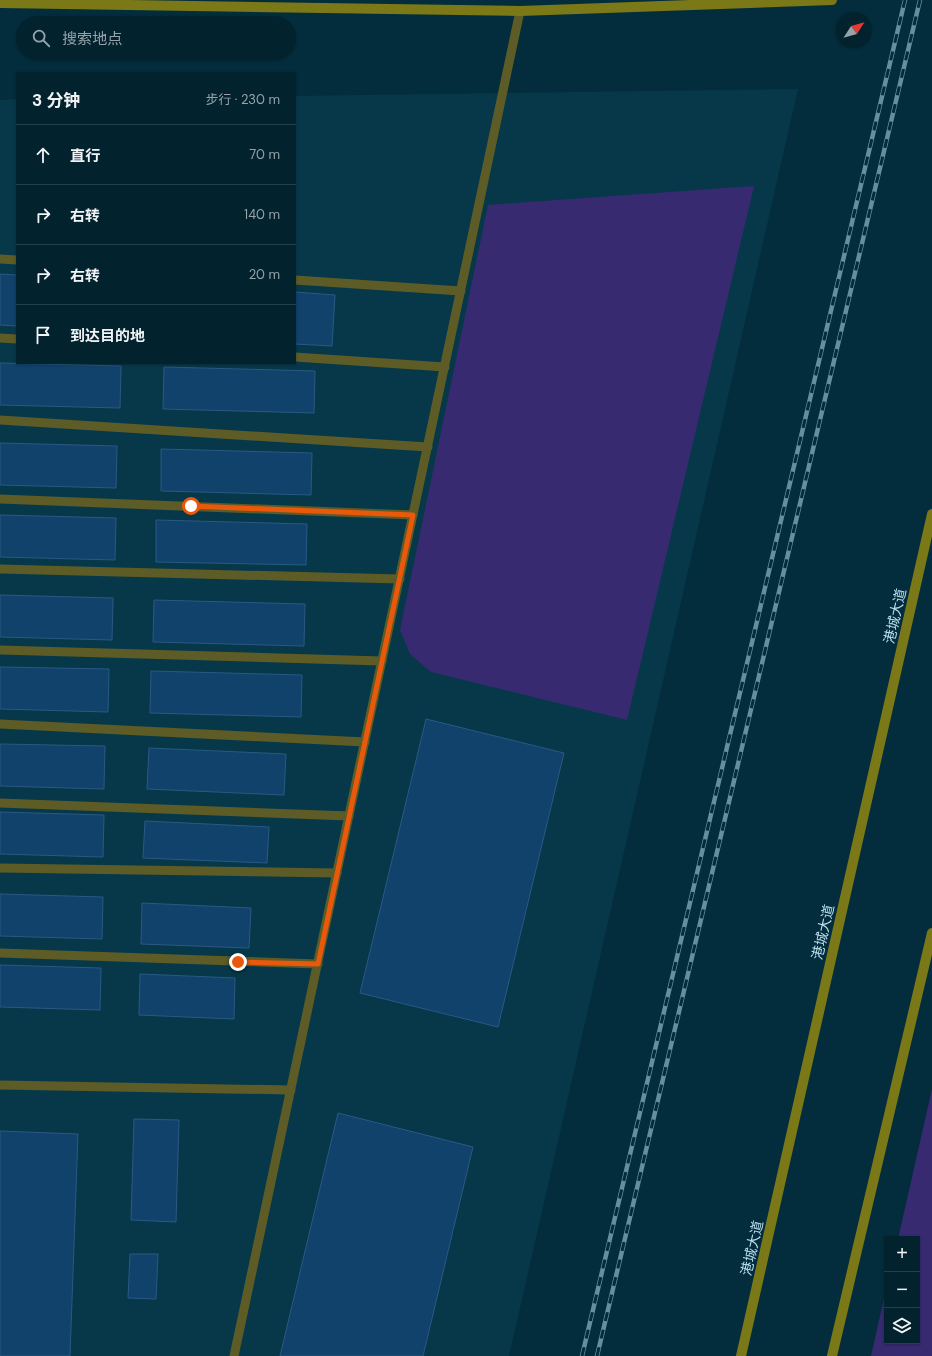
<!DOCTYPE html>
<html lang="zh">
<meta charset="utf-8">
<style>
body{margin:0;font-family:"DM Sans","Noto Sans SC",sans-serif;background:#102f3a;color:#f1f3f6}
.controls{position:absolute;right:12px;bottom:12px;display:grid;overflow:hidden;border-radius:0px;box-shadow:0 1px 3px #0004}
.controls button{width:36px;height:36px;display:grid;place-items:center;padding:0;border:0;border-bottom:1px solid #233f4a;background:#02222e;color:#f1f3f6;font:20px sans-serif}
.compass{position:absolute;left:836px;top:12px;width:36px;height:36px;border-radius:50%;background:#02222e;box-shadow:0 1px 3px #0004;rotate:54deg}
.stop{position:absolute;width:12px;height:12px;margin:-9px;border:3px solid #ea580c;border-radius:50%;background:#fff}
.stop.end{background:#ea580c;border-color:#fff;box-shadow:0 1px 4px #0008}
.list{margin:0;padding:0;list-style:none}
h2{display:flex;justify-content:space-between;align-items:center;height:52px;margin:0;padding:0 16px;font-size:17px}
h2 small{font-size:13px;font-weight:400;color:#96a4aa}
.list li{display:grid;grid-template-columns:26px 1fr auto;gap:12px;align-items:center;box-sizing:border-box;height:60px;padding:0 16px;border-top:1px solid #233f4a}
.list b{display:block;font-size:15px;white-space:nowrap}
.list em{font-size:13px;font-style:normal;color:#96a4aa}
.icon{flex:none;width:22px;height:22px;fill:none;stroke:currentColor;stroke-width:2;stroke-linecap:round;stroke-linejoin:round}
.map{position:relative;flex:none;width:932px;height:1356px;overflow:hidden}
.search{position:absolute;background:#02222e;box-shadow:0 1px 3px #0004;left:16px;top:16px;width:280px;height:44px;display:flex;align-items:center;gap:10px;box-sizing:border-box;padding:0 14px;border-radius:22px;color:#96a4aa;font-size:15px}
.panel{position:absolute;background:#02222e;box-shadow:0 1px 3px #0004;left:16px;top:72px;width:280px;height:292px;border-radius:0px}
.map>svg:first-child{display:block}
.built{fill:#07384a}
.green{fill:#382a71}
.building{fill:#11426b;stroke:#2a5983}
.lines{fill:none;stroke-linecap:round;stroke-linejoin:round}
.service{stroke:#5d5c27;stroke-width:9}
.secondary{stroke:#7b7917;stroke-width:10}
.rail-casing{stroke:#678e9e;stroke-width:4.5}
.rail{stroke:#032d3d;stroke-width:3;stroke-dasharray:9;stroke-linecap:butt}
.route{stroke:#ea580c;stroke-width:5}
.labels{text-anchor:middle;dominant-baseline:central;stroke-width:3;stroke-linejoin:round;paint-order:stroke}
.street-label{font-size:14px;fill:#bbdeee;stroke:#032d3d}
</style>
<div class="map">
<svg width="932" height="1356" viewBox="0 0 932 1356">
<rect width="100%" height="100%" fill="#032d3d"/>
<polygon class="built" points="798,89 509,1356 0,1356 0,100 17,99 17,363 295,363 295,96"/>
<g class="green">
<polygon points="754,186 627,720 431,672 410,654 400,630 488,205"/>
<polygon points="932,1089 932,1356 871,1356 887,1285 887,1341 917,1341 917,1239 898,1239"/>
</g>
<g class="building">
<polygon points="0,274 17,275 17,326 0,325"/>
<polygon points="295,292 335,295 332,346 295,344"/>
<polygon points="0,363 121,366 120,408 0,405"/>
<polygon points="164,367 315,371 314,413 163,409"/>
<polygon points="0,443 117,446 116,488 0,485"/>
<polygon points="161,449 312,453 311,495 161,491"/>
<polygon points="0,515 116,518 115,560 0,557"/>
<polygon points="156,520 307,524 306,565 156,562"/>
<polygon points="0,595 113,598 112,640 0,637"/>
<polygon points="154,600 305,604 304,646 153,642"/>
<polygon points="0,667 109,669 108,712 0,709"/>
<polygon points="151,671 302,675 301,717 150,713"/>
<polygon points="426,719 564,753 498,1027 360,993"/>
<polygon points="0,744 105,746 104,789 0,786"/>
<polygon points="149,748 286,754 284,795 147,789"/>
<polygon points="0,812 104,815 103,857 0,854"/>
<polygon points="145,821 269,827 267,863 143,858"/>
<polygon points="0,894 103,897 102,939 0,936"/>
<polygon points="142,903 251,908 249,948 141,944"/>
<polygon points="0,965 101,968 100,1010 0,1007"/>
<polygon points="140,974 235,978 234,1019 139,1015"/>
<polygon points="338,1113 473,1147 423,1356 280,1356"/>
<polygon points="134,1119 179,1120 176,1222 131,1220"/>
<polygon points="0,1131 78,1134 70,1356 0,1356"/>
<polygon points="130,1254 158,1254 156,1299 128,1298"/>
</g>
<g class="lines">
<g class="service">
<polyline points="0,259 17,260"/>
<polyline points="295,280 461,291"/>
<polyline points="0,338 17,339"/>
<polyline points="295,357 445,367"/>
<polyline points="0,420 428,447"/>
<polyline points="0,499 413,515"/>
<polyline points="0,569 400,579"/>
<polyline points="0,650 382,661"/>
<polyline points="0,724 365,742"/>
<polyline points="0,803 349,816"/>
<polyline points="0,868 337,873"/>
<polyline points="0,953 318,964"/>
<polyline points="0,1085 291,1090"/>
<polyline points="234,1356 520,11"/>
</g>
<g class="secondary">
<polyline points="0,3 520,11 832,0"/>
<polyline points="741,1356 932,514"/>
<polyline points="832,1356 932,933"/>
</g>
<defs>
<g id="rail">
<polyline points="582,1356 905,0"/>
<polyline points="597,1356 920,0"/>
</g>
</defs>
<use href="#rail" class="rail-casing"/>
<use href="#rail" class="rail"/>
</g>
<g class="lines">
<polyline class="route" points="191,506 413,515 318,964 238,962"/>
</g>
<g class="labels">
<g class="street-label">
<text transform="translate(895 616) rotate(-77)">港城大道</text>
<text transform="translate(823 932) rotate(-77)">港城大道</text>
<text transform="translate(752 1248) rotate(-77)">港城大道</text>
</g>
</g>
</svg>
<div class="controls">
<button>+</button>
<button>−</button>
<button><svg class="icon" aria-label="layers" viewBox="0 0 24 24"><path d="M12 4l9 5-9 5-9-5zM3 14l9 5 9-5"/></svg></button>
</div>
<svg class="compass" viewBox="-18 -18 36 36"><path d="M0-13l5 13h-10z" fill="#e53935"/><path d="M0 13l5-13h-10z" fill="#96a4aa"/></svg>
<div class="stop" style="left:191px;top:506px"></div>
<div class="stop end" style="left:238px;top:962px"></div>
<div class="search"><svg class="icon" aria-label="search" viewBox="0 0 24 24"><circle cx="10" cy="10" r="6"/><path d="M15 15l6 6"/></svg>搜索地点</div>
<section class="panel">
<h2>3 分钟<small>步行 · 230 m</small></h2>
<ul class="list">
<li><svg class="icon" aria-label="ahead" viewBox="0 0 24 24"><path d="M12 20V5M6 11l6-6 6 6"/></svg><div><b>直行</b></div><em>70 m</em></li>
<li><svg class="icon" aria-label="right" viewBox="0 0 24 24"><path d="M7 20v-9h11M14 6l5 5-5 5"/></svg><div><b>右转</b></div><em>140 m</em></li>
<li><svg class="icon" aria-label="right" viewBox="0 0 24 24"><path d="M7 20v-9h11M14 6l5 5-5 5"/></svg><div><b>右转</b></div><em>20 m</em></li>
<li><svg class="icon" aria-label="arrive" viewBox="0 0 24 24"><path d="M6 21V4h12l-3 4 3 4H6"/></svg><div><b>到达目的地</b></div></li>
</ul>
</section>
</div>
